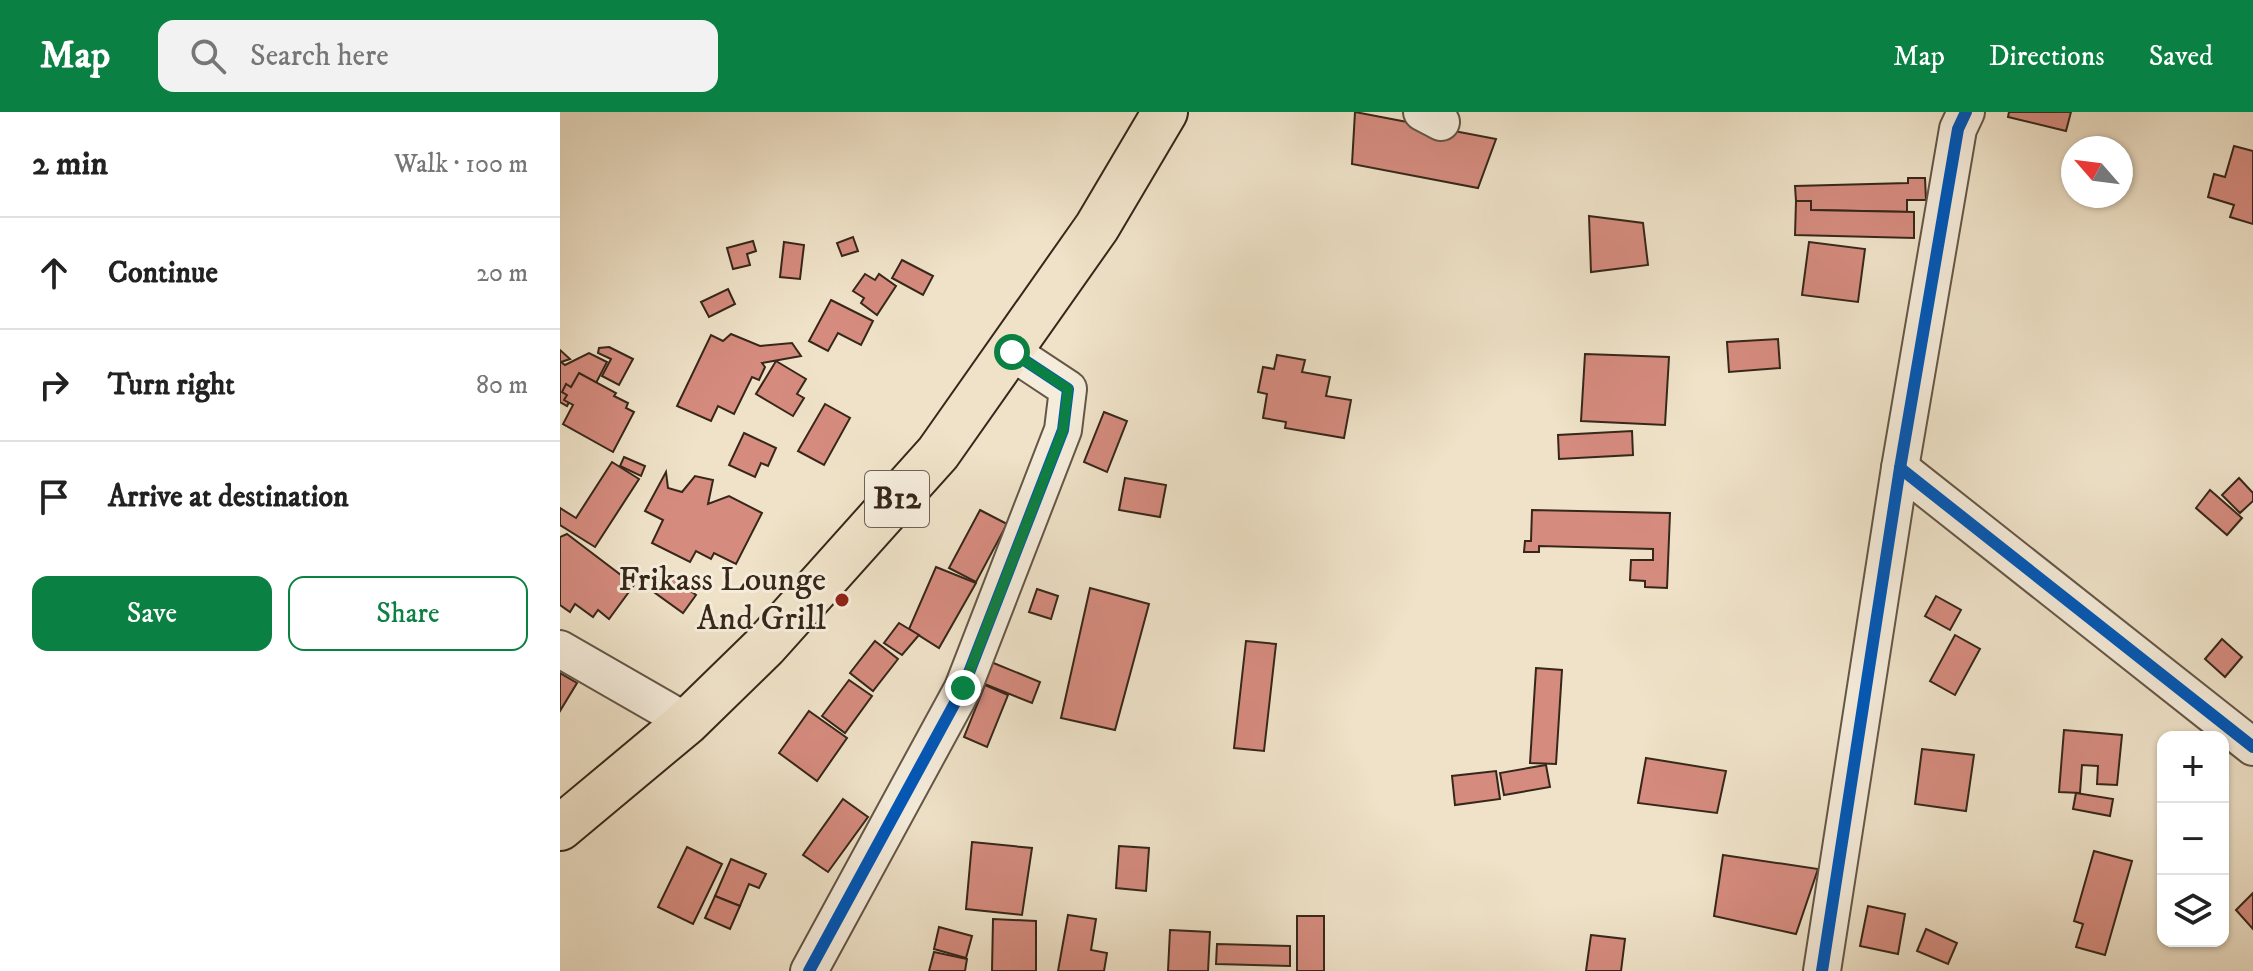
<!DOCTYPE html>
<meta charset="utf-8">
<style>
body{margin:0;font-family:"IM FELL DW Pica",serif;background:#f2f2f2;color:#222}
.controls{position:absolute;right:24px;bottom:24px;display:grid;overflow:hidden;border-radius:16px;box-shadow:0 2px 6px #0004}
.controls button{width:72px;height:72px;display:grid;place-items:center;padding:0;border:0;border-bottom:2px solid #e0e0e0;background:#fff;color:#222;font:40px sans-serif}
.compass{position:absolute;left:1501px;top:24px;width:72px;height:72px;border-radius:50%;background:#fff;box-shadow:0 2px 6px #0004;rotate:298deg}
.stop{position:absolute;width:24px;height:24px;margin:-18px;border:6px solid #0b8043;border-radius:50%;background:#fff}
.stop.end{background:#0b8043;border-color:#fff;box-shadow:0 2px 8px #0008}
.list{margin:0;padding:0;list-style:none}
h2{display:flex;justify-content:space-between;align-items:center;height:104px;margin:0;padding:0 32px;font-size:34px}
h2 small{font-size:26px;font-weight:400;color:#767676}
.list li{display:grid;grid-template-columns:52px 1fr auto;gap:24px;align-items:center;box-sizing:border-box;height:112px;padding:0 32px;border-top:2px solid #e0e0e0}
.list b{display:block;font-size:30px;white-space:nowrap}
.list em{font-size:26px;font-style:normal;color:#767676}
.actions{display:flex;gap:16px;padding:24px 32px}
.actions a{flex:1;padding:18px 0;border:2px solid #0b8043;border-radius:16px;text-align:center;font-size:28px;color:#0b8043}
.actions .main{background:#0b8043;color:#fff}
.icon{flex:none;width:44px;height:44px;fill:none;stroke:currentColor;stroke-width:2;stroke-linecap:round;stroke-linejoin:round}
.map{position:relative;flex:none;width:1693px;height:859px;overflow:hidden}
header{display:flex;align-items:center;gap:48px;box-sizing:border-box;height:112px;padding:0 40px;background:#0b8043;color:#fff}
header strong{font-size:38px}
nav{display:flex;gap:44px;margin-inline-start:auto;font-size:28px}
.search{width:560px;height:72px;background:#f2f2f2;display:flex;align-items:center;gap:20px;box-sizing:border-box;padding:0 28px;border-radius:16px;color:#767676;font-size:30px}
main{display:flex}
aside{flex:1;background:#fff}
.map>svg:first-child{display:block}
.building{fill:#d58b7e;stroke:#36271a;stroke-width:2}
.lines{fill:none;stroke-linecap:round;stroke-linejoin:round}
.minor-casing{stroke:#645646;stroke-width:40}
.highway-casing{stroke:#36271a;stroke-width:48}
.minor{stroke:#f5ecdb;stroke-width:36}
.highway{stroke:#efe2c8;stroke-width:44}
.cycleway-casing{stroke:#f5ecdb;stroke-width:17}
.cycleway{stroke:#0057b8;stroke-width:12}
.route{stroke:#0b8043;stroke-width:10}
.poi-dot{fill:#8f2418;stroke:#f5ecdb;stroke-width:3}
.labels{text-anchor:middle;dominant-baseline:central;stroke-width:6;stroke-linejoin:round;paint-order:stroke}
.shield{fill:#f5ecdb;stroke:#6f6254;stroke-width:2}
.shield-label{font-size:32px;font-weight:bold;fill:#36271a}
.poi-label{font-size:34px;fill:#36271a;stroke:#f5ecdb;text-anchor:end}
</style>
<header>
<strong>Map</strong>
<div class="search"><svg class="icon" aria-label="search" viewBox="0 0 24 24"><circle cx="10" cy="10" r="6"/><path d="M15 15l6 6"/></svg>Search here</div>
<nav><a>Map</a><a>Directions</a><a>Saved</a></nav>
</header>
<main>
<aside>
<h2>2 min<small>Walk · 100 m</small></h2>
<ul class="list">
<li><svg class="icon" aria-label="ahead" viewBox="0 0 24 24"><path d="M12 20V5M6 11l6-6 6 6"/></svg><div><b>Continue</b></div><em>20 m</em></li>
<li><svg class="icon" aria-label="right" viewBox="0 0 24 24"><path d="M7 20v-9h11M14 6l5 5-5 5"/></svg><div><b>Turn right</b></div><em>80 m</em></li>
<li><svg class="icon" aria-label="arrive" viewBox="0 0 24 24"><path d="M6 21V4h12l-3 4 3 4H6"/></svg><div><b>Arrive at destination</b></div></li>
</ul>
<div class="actions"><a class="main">Save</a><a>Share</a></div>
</aside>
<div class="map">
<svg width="1693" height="859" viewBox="0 0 1693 859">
<rect width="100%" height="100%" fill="#efe2c8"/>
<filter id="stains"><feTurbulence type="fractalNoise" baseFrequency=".0025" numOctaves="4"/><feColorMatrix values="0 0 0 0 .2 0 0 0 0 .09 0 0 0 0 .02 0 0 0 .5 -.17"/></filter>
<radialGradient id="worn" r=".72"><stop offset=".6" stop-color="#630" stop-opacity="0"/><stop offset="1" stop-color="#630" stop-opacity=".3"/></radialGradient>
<g class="building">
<polygon points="795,0 936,27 918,76 792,52"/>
<polygon points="1449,0 1511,0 1506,19 1448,5"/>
<polygon points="1674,34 1693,39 1693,112 1670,105 1674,93 1648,85 1654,62 1665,65"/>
<polygon points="1348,66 1365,66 1366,88 1347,88 1347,100 1251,98 1251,89 1236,89 1235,74 1348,71"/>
<polygon points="1236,89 1251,89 1251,98 1354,100 1354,126 1235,123"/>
<polygon points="1029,104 1083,111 1088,153 1031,160"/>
<polygon points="293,125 298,139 282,144 277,131"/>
<polygon points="193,129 196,139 187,142 190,153 173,157 167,136"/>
<polygon points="224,130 244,133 240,167 220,165"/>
<polygon points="1249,130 1305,137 1298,190 1242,183"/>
<polygon points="342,148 373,164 363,183 332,166"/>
<polygon points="305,162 315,168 319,162 336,174 317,203 301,191 304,186 293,179"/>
<polygon points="168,177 175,192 149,205 141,190"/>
<polygon points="271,188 313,209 301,233 278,221 268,239 249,229"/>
<polygon points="171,222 200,234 232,231 241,244 202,251 205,255 199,268 192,265 174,302 158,294 151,309 117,294 151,223 163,229"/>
<polygon points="1218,227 1220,256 1169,260 1167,230"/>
<polygon points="49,235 73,247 59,273 42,264 51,247 38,241 39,236"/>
<polygon points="0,238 10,247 1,250 5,253 29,241 47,250 35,273 22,266 7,294 0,290"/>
<polygon points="1025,242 1109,245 1105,313 1021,309"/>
<polygon points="717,243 745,248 742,260 770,265 766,284 791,288 784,326 725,316 726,310 703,306 707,282 698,280 703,255 714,257"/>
<polygon points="216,249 246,267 237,282 244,286 233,304 196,282"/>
<polygon points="19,261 56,281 54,284 68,291 66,296 74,300 53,340 3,312 13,293 4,288 7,283 2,280 6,272 11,275"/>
<polygon points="265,292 290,306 264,353 238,339"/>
<polygon points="544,300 567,309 547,360 524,350"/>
<polygon points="1072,319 1073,343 999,347 998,323"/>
<polygon points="184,321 216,336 208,354 201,351 195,365 169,353"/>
<polygon points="64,345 85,354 81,364 60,354"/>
<polygon points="52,350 79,367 35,435 0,413 0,396 16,406"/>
<polygon points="106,360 108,376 122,380 135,364 153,368 148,392 169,384 202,401 176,452 154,441 151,447 136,439 130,450 92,431 103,408 85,399"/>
<polygon points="565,366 606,373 600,405 559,398"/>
<polygon points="1679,366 1693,381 1693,389 1680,401 1662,383"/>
<polygon points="1650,378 1682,406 1667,423 1636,396"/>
<polygon points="420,398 447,412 416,470 389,456"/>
<polygon points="972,398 1110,401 1107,476 1085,475 1085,469 1070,468 1071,448 1093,448 1093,437 979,434 979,440 964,440 965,429 971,429"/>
<polygon points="7,422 74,473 49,507 38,498 33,505 15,492 10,500 0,493 0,425"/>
<polygon points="376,455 416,471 379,536 349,517"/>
<polygon points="105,460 136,483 123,501 91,478"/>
<polygon points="530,476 589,492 555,618 501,606"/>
<polygon points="477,477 498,484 491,507 469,500"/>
<polygon points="1376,484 1401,498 1390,518 1365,504"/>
<polygon points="339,511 359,523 342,543 324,531"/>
<polygon points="1395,523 1420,537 1395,583 1370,569"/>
<polygon points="1662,527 1682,545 1665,565 1645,547"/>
<polygon points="315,529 338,547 313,579 290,561"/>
<polygon points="686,529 716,532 704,639 674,636"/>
<polygon points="431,550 480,570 472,591 422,571"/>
<polygon points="976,556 1002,558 996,652 970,651"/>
<polygon points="0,561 17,571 0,599"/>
<polygon points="289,568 312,584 285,621 262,604"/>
<polygon points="425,573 448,583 427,635 404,625"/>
<polygon points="249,599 287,626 257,669 219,641"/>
<polygon points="1504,618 1562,623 1557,673 1537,672 1538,654 1522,653 1520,681 1499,680"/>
<polygon points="1362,637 1414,643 1406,699 1355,692"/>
<polygon points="1086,646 1166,659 1157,701 1078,691"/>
<polygon points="986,653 990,675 944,683 940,661"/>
<polygon points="936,659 940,687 895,693 892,664"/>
<polygon points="1516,681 1553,687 1550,704 1513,697"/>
<polygon points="283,687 308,705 268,760 243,743"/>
<polygon points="412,730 472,736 462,803 406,797"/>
<polygon points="559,734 589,736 586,779 556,776"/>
<polygon points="127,735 162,752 133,812 98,795"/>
<polygon points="1534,739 1572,749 1545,843 1516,835 1523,812 1514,809"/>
<polygon points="1163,743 1258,757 1236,822 1154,804"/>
<polygon points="171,747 206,762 199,776 189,772 180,794 155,784"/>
<polygon points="1693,781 1693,817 1676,798"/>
<polygon points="155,784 180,794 170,817 145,806"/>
<polygon points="1308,794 1345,802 1338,842 1300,834"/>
<polygon points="508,803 536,807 531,838 547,841 544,859 498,859"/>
<rect x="737" y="804" width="27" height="55"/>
<polygon points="433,807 476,809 476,859 432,859"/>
<polygon points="379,815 412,824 406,846 374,837"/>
<polygon points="1366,817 1397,831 1388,852 1357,839"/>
<polygon points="610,818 650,820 648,859 608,859"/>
<polygon points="1031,823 1065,827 1061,859 1026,859"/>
<polygon points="657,832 730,834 730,854 656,852"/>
<polygon points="374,840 407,847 405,859 369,859"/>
</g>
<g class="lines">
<defs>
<g id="minor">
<polyline points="862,0 881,10"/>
<polyline points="1340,356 1693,635"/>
<polyline points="0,537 127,610"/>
<polyline points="249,859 403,576 503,318 508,277 452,240"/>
<polyline points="1262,859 1340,356 1398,17 1406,0"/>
</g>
<polyline id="highway" points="0,716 127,610 205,534 378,341 537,115 605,0"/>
</defs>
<use href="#minor" class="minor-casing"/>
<use href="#highway" class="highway-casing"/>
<use href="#minor" class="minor"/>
<use href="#highway" class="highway"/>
<defs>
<g id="cycleway">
<polyline points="1340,356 1693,635"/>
<polyline points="249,859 403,576 503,318 508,277 452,240"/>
<polyline points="1262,859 1340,356 1398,17 1406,0"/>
</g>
</defs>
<use href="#cycleway" class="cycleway-casing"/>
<use href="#cycleway" class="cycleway"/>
</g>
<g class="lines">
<polyline class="route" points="403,576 503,318 508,277 452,240"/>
</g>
<circle class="poi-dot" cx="282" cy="488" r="8"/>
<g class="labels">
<rect class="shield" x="305" y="359" width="64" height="56" rx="6"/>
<g class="shield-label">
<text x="337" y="387">B12</text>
</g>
<g class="poi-label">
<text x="266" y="468">Frikass Lounge<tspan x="266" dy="39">And Grill</tspan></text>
</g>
</g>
<rect width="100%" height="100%" filter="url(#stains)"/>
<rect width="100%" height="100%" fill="url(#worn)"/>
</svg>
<div class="controls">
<button>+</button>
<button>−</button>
<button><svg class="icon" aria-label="layers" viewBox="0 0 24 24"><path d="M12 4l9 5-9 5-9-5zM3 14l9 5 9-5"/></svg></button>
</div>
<svg class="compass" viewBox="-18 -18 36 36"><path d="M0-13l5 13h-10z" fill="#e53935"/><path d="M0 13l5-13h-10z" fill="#767676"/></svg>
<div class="stop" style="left:452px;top:240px"></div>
<div class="stop end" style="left:403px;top:576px"></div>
</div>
</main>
